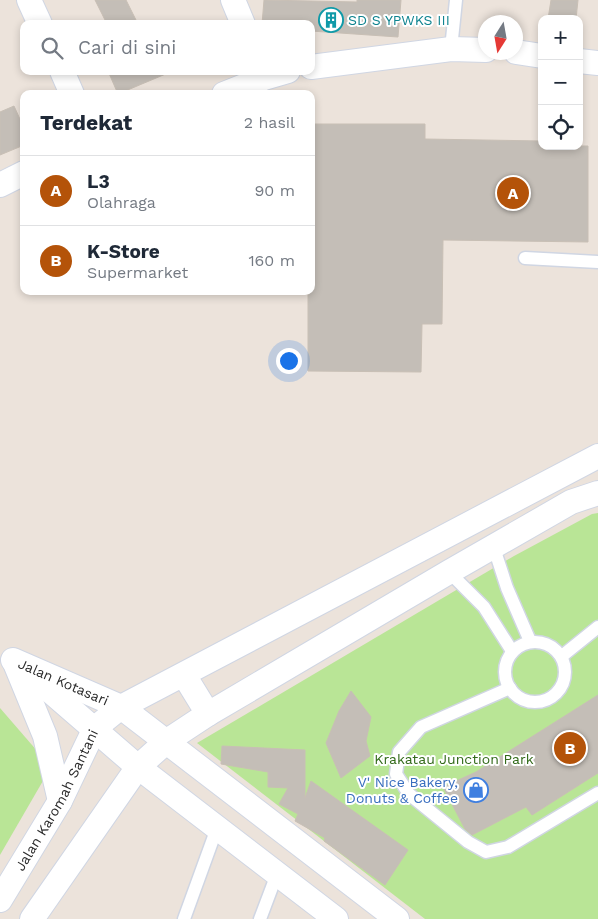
<!DOCTYPE html>
<html lang="id">
<meta charset="utf-8">
<style>
body{margin:0;font-family:"Work Sans",sans-serif;background:#f6f6f7;color:#1f2937}
.controls{position:absolute;right:15px;top:15px;display:grid;overflow:hidden;border-radius:10px;box-shadow:0 2px 8px #0003}
.controls button{width:45px;height:45px;display:grid;place-items:center;padding:0;border:0;border-bottom:1px solid #e0e1e3;background:#fff;color:#1f2937;font:25px sans-serif}
.compass{position:absolute;left:478px;top:15px;width:45px;height:45px;border-radius:50%;background:#fff;box-shadow:0 2px 8px #0003;rotate:191deg}
.you{position:absolute;left:288px;top:360px;width:18px;height:18px;margin:-12px;border:4px solid #fff;border-radius:50%;background:#1a73e8;box-shadow:0 0 0 8px #1a73e833}
.badge{display:grid;place-items:center;width:32px;height:32px;border-radius:50%;background:#b45309;color:#fff;font-size:16px;font-weight:700}
.pin{position:absolute;translate:-50% -50%;border:2px solid #fff;box-shadow:0 1px 5px #0006}
.list{margin:0;padding:0;list-style:none}
h2{display:flex;justify-content:space-between;align-items:center;height:65px;margin:0;padding:0 20px;font-size:21px}
h2 small{font-size:16px;font-weight:400;color:#747a83}
.list li{display:grid;grid-template-columns:32px 1fr auto;gap:15px;align-items:center;box-sizing:border-box;height:70px;padding:0 20px;border-top:1px solid #e0e1e3}
.list b{display:block;font-size:19px;white-space:nowrap}
.list p{margin:0;font-size:16px;white-space:nowrap;color:#747a83}
.list em{font-size:16px;font-style:normal;color:#747a83}
.icon{flex:none;width:28px;height:28px;fill:none;stroke:currentColor;stroke-width:2;stroke-linecap:round;stroke-linejoin:round}
.map{position:relative;flex:none;width:598px;height:919px;overflow:hidden}
.search{position:absolute;background:#fff;box-shadow:0 2px 8px #0003;left:20px;top:20px;width:295px;height:55px;display:flex;align-items:center;gap:12px;box-sizing:border-box;padding:0 18px;border-radius:10px;color:#747a83;font-size:19px}
.panel{position:absolute;background:#fff;box-shadow:0 2px 8px #0003;left:20px;top:90px;width:295px;height:205px;border-radius:10px}
.map>svg:first-child{display:block}
.green{fill:#b9e596}
.building{fill:#c4beb7;stroke:#c8bfb5}
.lines{fill:none;stroke-linecap:round;stroke-linejoin:round}
.lane-casing{stroke:#d0d6e3;stroke-width:15}
.street-casing{stroke:#d0d6e3;stroke-width:26}
.lane{stroke:#fff;stroke-width:12}
.street{stroke:#fff;stroke-width:24}
.labels{text-anchor:middle;dominant-baseline:central;stroke-width:4;stroke-linejoin:round;paint-order:stroke}
.culture-label{font-size:14px;fill:#0d838f;stroke:#fff;text-anchor:start}
.street-label{font-size:14px;fill:#2a2a2a;stroke:#fff}
.park-label{font-size:14px;fill:#316918;stroke:#fff}
.shop-label{font-size:14px;fill:#366cbe;stroke:#fff;text-anchor:end}
</style>
<div class="map">
<svg width="598" height="919" viewBox="0 0 598 919">
<rect width="100%" height="100%" fill="#ece3db"/>
<g class="green">
<polygon points="598,513 598,919 425,919 197,743 514,556 592,514"/>
<polygon points="0,708 51,767 0,855"/>
</g>
<g class="building">
<polygon points="95,0 126,0 136,20 126,24 107,24"/>
<polygon points="264,0 357,2 357,0 401,0 398,37 311,31 311,24 262,24"/>
<polygon points="551,0 578,0 576,19 548,19"/>
<polygon points="108,71 167,71 168,73 118,94"/>
<polygon points="14,106 24,128 24,145 0,155 0,112"/>
<polygon points="311,124 425,124 425,139 542,141 542,146 588,146 588,242 443,240 442,324 422,324 421,372 308,371 308,291 311,291"/>
<polygon points="351,691 371,717 366,741 370,756 341,778 326,743 339,711"/>
<polygon points="598,695 598,773 532,815 526,807 472,835 465,829 443,787 476,772"/>
<polygon points="222,746 305,750 305,798 311,781 408,850 385,885 324,841 325,838 295,821 298,814 279,804 288,788 268,787 268,772 221,764"/>
</g>
<g class="lines">
<defs>
<g id="lane">
<polyline points="451,49 456,0"/>
<polyline points="525,258 598,262"/>
<polyline points="494,548 507,588 530,641"/>
<polyline points="449,572 484,607 512,651"/>
<circle cx="535" cy="672" r="30"/>
<polyline points="562,656 598,627"/>
<polyline points="510,688 421,727 399,752 396,774 409,794 468,842 486,852 508,847 598,793"/>
<polyline points="184,919 217,828"/>
<polyline points="260,919 277,874"/>
</g>
<g id="street">
<polyline points="29,0 40,24"/>
<polyline points="233,0 243,24"/>
<polyline points="516,52 542,56"/>
<polyline points="579,61 598,63"/>
<polyline points="311,67 451,49 486,50"/>
<polyline points="62,71 72,94"/>
<polyline points="224,94 264,78 288,71"/>
<polyline points="0,185 24,173"/>
<path id="s1" d="M13,660L121,707L397,919"/>
<polyline points="15,663 45,736 60,801"/>
<polyline points="184,675 208,714"/>
<polyline points="35,678 138,767 336,919"/>
<path id="s2" d="M0,900L60,801L95,728L121,707L598,456"/>
<polyline points="32,919 138,767 167,741 208,714 449,572 571,502 598,493"/>
</g>
</defs>
<use href="#lane" class="lane-casing"/>
<use href="#street" class="street-casing"/>
<use href="#lane" class="lane"/>
<use href="#street" class="street"/>
</g>
<defs>
<symbol id="building-ring" viewBox="-11 -11 22 22"><circle r="9.5" fill="#fff" stroke="#0f9aa8" stroke-width="1.5"/><path d="M-4-6H4V6H1V3H-1V6H-4ZM-2.5-4.3h1.7v1.8h-1.7ZM.8-4.3h1.7v1.8H.8ZM-2.5-1h1.7V.8h-1.7ZM.8-1h1.7V.8H.8Z" fill="#0f9aa8"/></symbol>
<symbol id="shop-ring" viewBox="-11 -11 22 22"><circle r="9.5" fill="#fff" stroke="#3f7fe0" stroke-width="1.5"/><path d="M-5-2.5h2.3a2.7 3.5 0 0 1 5.4 0H5L5.5 6h-11ZM-1.5-2.5h3a1.5 2.3 0 0 0-3 0Z" fill="#3f7fe0"/></symbol>
</defs>
<g fill-rule="evenodd">
<use href="#building-ring" x="317" y="6" width="28" height="28"/>
<use href="#shop-ring" x="462" y="776" width="28" height="28"/>
</g>
<g class="labels">
<g class="culture-label">
<text x="348" y="20">SD S YPWKS III</text>
</g>
<g class="street-label">
<text stroke="none"><textPath href="#s1" startOffset="55">Jalan Kotasari</textPath></text>
<text stroke="none"><textPath href="#s2" startOffset="115">Jalan Karomah Santani</textPath></text>
</g>
<g class="park-label">
<text x="454" y="759">Krakatau Junction Park</text>
</g>
<g class="shop-label">
<text x="458" y="782">V' Nice Bakery,<tspan x="458" dy="16">Donuts &amp; Coffee</tspan></text>
</g>
</g>
</svg>
<div class="controls">
<button>+</button>
<button>−</button>
<button><svg class="icon" aria-label="locate" viewBox="0 0 24 24"><circle cx="12" cy="12" r="6"/><path d="M12 2v4M12 18v4M2 12h4M18 12h4"/></svg></button>
</div>
<svg class="compass" viewBox="-18 -18 36 36"><path d="M0-13l5 13h-10z" fill="#e53935"/><path d="M0 13l5-13h-10z" fill="#747a83"/></svg>
<div class="you"></div>
<div class="pin badge" style="left:513px;top:193px">A</div>
<div class="pin badge" style="left:570px;top:748px">B</div>
<div class="search"><svg class="icon" aria-label="search" viewBox="0 0 24 24"><circle cx="10" cy="10" r="6"/><path d="M15 15l6 6"/></svg>Cari di sini</div>
<section class="panel">
<h2>Terdekat<small>2 hasil</small></h2>
<ul class="list">
<li><span class="badge">A</span><div><b>L3</b><p>Olahraga</p></div><em>90 m</em></li>
<li><span class="badge">B</span><div><b>K-Store</b><p>Supermarket</p></div><em>160 m</em></li>
</ul>
</section>
</div>
